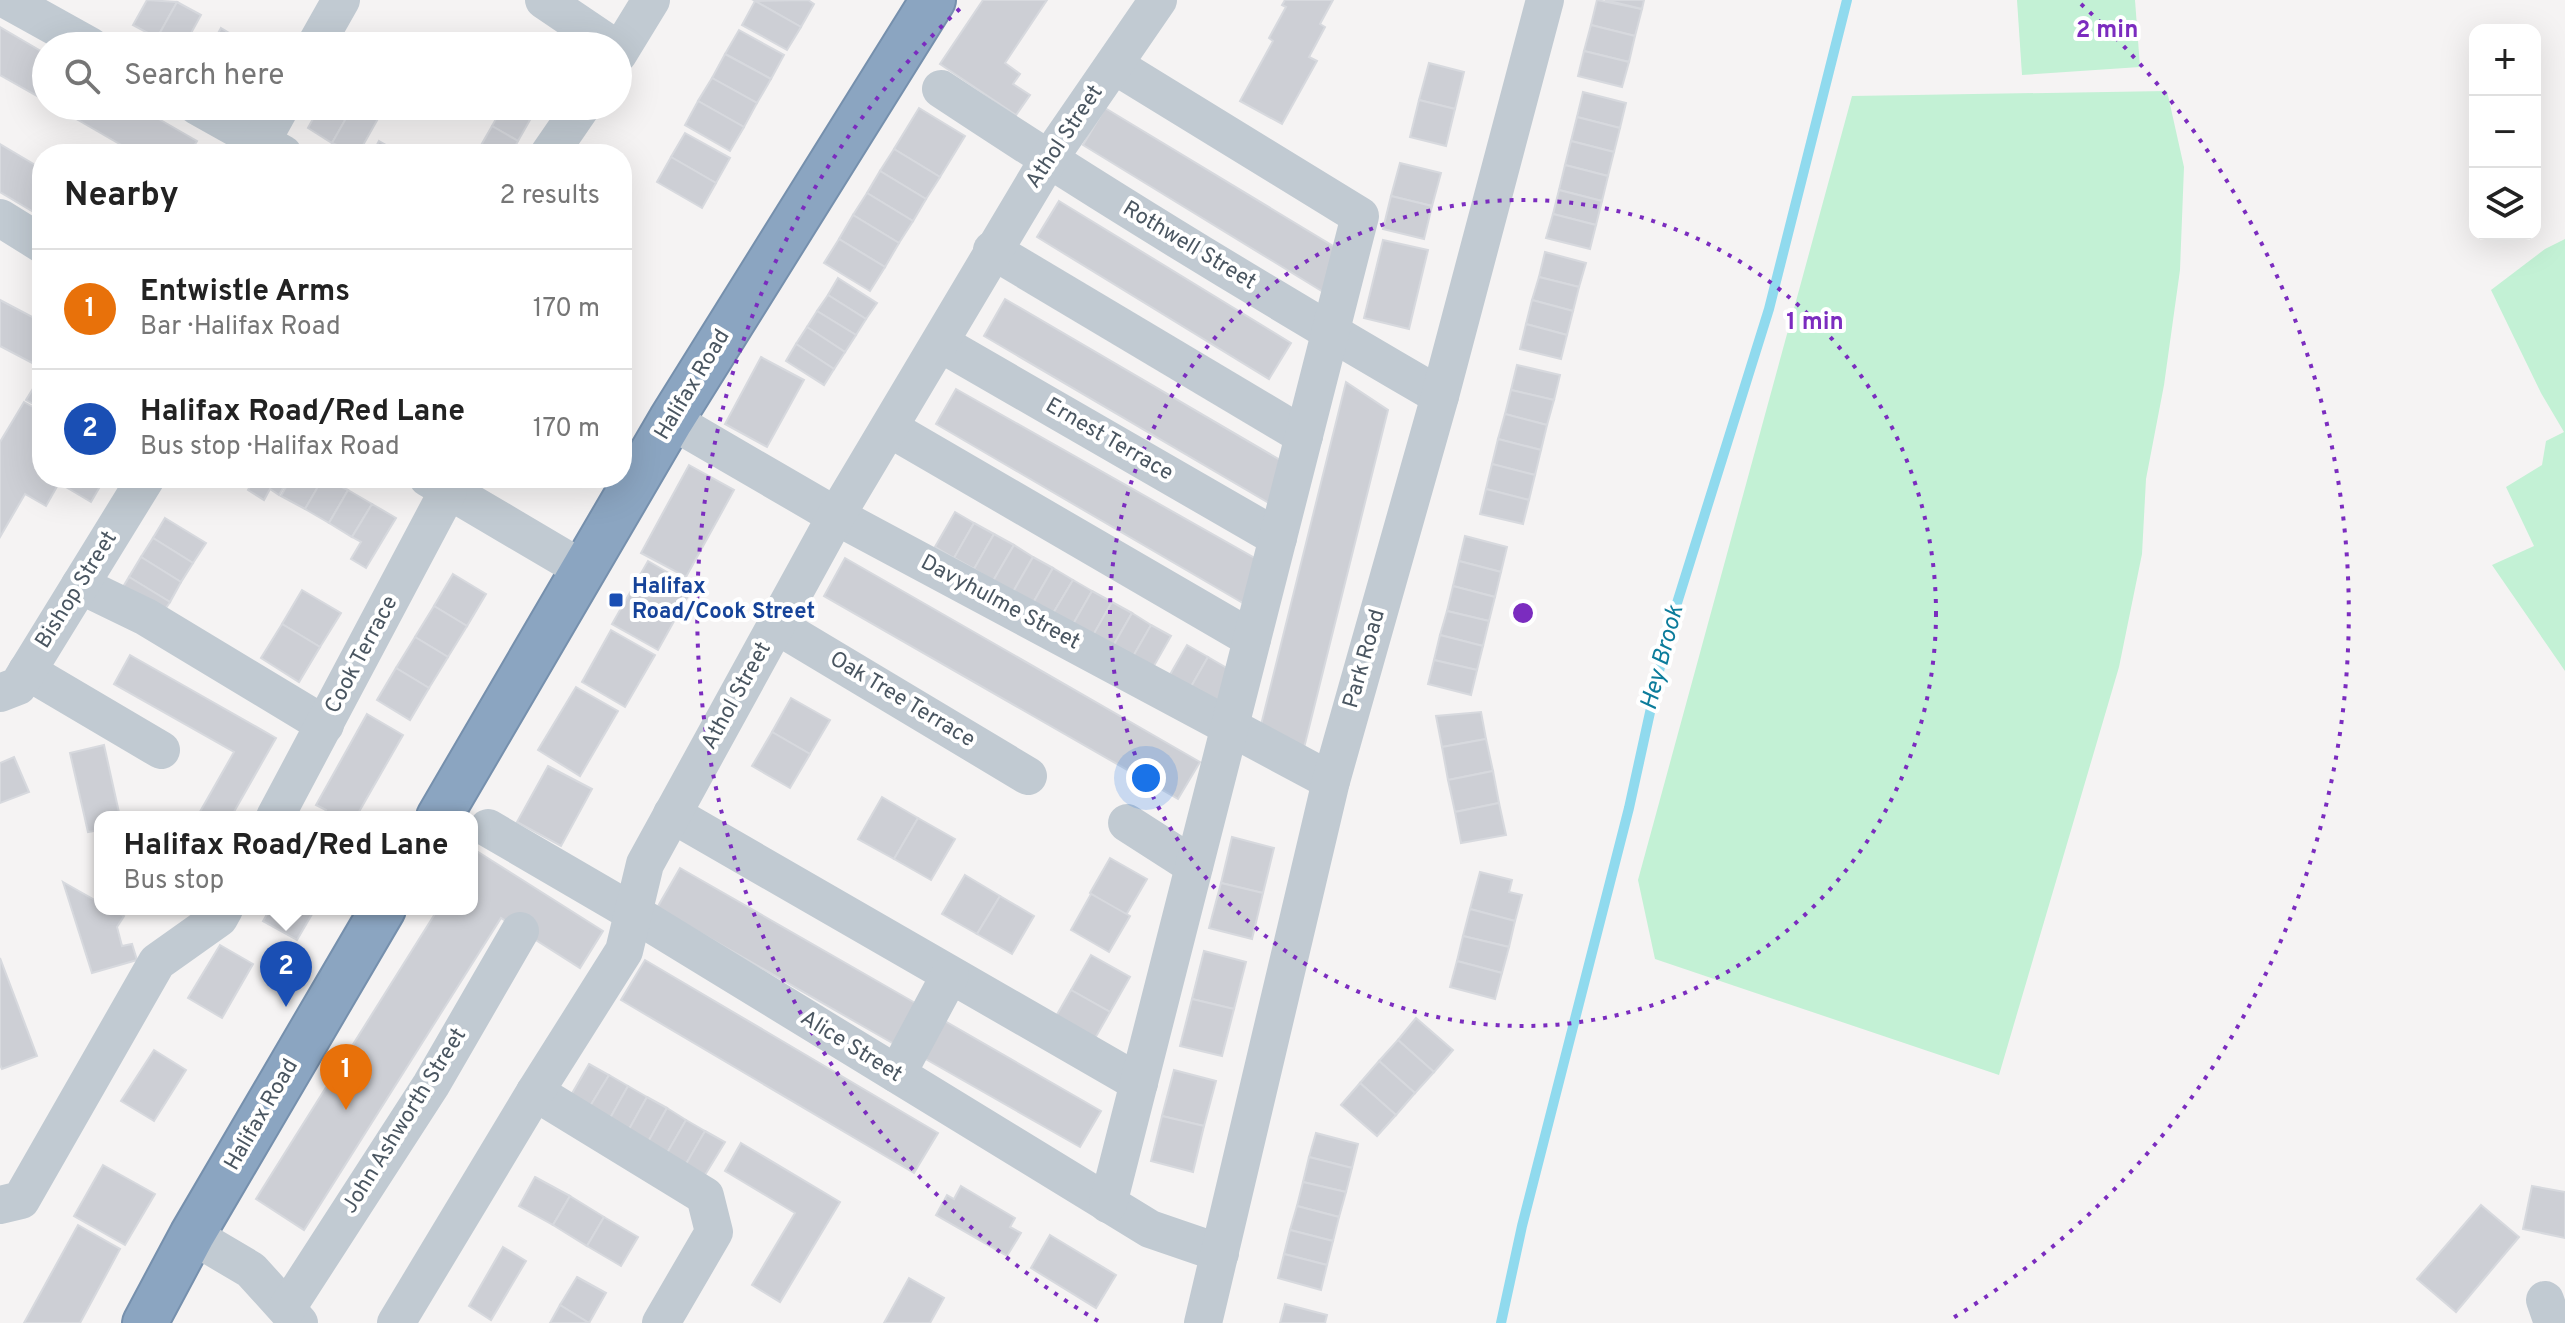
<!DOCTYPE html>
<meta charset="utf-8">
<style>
body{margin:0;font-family:Overpass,sans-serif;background:#f6f6f6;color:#222}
.controls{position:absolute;right:24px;top:24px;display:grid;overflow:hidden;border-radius:16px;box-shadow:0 8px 32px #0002}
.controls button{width:72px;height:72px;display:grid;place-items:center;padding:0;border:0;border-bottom:2px solid #e0e0e0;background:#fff;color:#222;font:40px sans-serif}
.you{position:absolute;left:1146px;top:778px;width:28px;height:28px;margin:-20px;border:6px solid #fff;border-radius:50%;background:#1a73e8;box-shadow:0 0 0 12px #1a73e833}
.badge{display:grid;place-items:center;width:52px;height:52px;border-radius:50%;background:#ea580c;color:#fff;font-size:26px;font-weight:700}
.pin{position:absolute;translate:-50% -66px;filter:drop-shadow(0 2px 4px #0008)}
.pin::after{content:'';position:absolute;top:42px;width:28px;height:24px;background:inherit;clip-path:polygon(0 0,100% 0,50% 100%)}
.popup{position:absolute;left:94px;top:811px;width:384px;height:104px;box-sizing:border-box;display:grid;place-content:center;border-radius:16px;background:#fff;filter:drop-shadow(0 2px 6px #0005);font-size:26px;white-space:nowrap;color:#767676}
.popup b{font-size:30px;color:#222}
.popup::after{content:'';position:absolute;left:50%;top:100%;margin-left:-16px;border:16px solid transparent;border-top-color:#fff}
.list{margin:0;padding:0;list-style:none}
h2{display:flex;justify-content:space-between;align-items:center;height:104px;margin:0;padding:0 32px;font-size:34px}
h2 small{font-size:26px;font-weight:400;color:#767676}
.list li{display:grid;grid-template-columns:52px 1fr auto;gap:24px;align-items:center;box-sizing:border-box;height:120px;padding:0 32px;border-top:2px solid #e0e0e0}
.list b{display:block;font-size:30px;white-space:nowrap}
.list p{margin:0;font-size:26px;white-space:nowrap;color:#767676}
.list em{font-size:26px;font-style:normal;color:#767676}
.icon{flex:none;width:44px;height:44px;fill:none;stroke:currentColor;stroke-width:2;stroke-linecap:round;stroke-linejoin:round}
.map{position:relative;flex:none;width:2565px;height:1323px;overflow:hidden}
.search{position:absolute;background:#fff;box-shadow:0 8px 32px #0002;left:32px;top:32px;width:600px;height:88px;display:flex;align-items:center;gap:20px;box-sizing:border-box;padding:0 28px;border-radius:44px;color:#767676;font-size:30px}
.panel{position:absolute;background:#fff;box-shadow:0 8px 32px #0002;left:32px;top:144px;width:600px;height:344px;border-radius:32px}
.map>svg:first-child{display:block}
.green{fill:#c3f1d5}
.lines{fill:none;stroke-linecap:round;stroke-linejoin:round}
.stream{stroke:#90daee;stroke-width:10}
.building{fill:#cdcfd5;stroke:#d7d9de;stroke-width:2}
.highway-casing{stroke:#7690ad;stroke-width:48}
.minor{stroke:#c1cad2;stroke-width:38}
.highway{stroke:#8ba5c1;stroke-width:44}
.ring{fill:none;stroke:#7b2cbf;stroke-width:4;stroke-dasharray:4 8}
.transit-dot{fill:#1a4fb4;stroke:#fff;stroke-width:3}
.labels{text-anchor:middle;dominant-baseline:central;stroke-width:8;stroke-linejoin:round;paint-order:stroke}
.street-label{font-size:22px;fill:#4a5661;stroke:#fff}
.transit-label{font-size:22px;font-weight:bold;fill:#164399;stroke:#fff;text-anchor:start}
.water-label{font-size:24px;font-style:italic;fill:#0c7c9b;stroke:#fff}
.centre{fill:#7b2cbf;stroke:#fff;stroke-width:4}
.ring-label{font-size:24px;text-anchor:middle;font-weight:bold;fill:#7b2cbf;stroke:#fff;stroke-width:8;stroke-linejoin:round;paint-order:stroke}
</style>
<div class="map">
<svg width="2565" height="1323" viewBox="0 0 2565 1323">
<rect width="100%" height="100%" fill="#f5f3f3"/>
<g class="green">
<polygon points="2017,0 2135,0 2140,67 2022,75"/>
<polygon points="2167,91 2184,167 2180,270 2164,385 2146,479 2142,554 2119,667 1999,1075 1655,959 1638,880 1852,96"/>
<polygon points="2565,239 2565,671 2492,565 2534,546 2506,487 2542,465 2546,441 2564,432 2541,393 2491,290 2545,249"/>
</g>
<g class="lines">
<polyline class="stream" points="1501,1323 1522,1226 1629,808 1667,635 1769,309 1847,0"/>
</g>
<g class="building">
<polygon points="147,0 177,2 157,38 133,25"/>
<polygon points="808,0 814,4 801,27 755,1"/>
<polygon points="983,0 1047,0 1005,63 1020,74 1013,84 1030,95 1016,115 940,64"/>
<polygon points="1285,0 1333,0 1320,24 1325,27 1309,57 1317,61 1282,124 1240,101 1273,41 1269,38 1286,7 1282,5"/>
<polygon points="1597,0 1642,9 1635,36 1591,25"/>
<polygon points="1605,0 1644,0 1642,9"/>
<polygon points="755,1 801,27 787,50 742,25"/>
<polygon points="177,2 201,15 184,46 171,46 157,38"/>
<polygon points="1591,25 1635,36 1629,62 1584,51"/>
<polygon points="0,27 46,54 46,101 0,75"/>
<polygon points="221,28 244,42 242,46 211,46"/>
<polygon points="739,30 784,55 771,79 725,54"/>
<polygon points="1584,51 1629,62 1622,87 1578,76"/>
<polygon points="725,54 771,79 757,103 712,78"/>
<polygon points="1429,63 1464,72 1455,109 1419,100"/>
<polygon points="712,78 757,103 744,127 698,101"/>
<polygon points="1583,92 1626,103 1620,128 1577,117"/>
<polygon points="1419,100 1455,109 1446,146 1410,137"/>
<polygon points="698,101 744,127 730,151 685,125"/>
<polygon points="54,106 136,106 197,141 189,154 137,154"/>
<polygon points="320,106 353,106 332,143 308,128"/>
<polygon points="353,106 359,106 379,117 358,154 332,143"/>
<polygon points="503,106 530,120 518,141 492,126"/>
<polygon points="919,108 965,136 940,177 894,149"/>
<polygon points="1105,108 1343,252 1333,298 1083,145"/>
<polygon points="1577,117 1620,128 1614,152 1571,141"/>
<polygon points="492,126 518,141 511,154 492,154 480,147"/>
<polygon points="685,133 730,158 716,183 671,157"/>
<polygon points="379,141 400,153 399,154 372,154"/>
<polygon points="1571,141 1614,152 1608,176 1565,165"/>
<polygon points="0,144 42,169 42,217 0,192"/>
<polygon points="894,149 940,177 926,199 880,171"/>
<polygon points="671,157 716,183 702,208 657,182"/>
<polygon points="1400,163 1441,173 1432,206 1391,196"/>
<polygon points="1565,165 1608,176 1602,201 1559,190"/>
<polygon points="880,171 926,199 913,221 867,193"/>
<polygon points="1559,190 1602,201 1596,225 1553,214"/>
<polygon points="867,193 913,221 899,243 853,215"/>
<polygon points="1391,196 1432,206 1424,239 1383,229"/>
<polygon points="1059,201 1291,343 1269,379 1037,237"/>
<polygon points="1553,214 1596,225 1590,249 1546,238"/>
<polygon points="853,215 899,243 885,267 839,239"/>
<polygon points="839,239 885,267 870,291 824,263"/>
<polygon points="1383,240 1428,250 1409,329 1364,318"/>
<polygon points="1545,252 1586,263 1579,287 1539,277"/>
<polygon points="1539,277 1579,287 1573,311 1532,300"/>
<polygon points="838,278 877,303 866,319 828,295"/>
<polygon points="828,295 866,319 856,335 817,311"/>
<polygon points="1005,299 1287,464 1274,506 984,336"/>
<polygon points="0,300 42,322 42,344 32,363 0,346"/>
<polygon points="1532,300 1573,311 1567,335 1526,324"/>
<polygon points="817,311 856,335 845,352 807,327"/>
<polygon points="1526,324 1567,335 1561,359 1520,349"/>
<polygon points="807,327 845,352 834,369 796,344"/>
<polygon points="796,344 834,369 824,385 786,361"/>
<polygon points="761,357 804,380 767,447 725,424"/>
<polygon points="1517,365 1560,375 1554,400 1511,390"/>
<polygon points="42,374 42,409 26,400"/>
<polygon points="1346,382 1388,410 1302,756 1260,729"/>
<polygon points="956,389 1260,561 1248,606 936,424"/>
<polygon points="1511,390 1554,400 1547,425 1505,414"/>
<polygon points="24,402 42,412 42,478 105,478 91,502 59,483 46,506 25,494 0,537 0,442"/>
<polygon points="1505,414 1547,425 1541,450 1498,439"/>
<polygon points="1498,439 1541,450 1535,475 1492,464"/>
<polygon points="1492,464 1535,475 1529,500 1486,489"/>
<polygon points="689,465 734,490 686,577 641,553"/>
<polygon points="255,478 289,478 279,495 270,489 264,500 248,490"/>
<polygon points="291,478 323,478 305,509 281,496"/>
<polygon points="323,478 348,490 329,523 305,509"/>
<polygon points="1486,489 1529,500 1523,524 1480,514"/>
<polygon points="348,490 372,504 352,537 329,523"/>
<polygon points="372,504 396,518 366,568 351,559 361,542 352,537"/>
<polygon points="955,512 974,523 954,558 935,547"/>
<polygon points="165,518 206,543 193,563 153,538"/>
<polygon points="974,523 994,534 974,569 954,558"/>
<polygon points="994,534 1014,545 993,581 974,569"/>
<polygon points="1465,536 1507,547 1501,572 1459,561"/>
<polygon points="153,538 193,563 181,582 141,557"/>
<polygon points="1014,545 1033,557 1013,592 993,581"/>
<polygon points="141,557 181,582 170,602 129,577"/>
<polygon points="1033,557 1053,568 1033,603 1013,592"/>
<polygon points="845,558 1200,762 1178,799 824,596"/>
<polygon points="648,561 693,587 658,650 612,624"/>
<polygon points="1459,561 1501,572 1495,597 1453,586"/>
<polygon points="1053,568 1073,580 1052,615 1033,603"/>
<polygon points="453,574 486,594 467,626 434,606"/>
<polygon points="129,577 170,602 157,621 117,597"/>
<polygon points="1073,580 1092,591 1072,626 1052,615"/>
<polygon points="1453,586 1495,597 1489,621 1447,611"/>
<polygon points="302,590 341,613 320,647 282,624"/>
<polygon points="1092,591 1112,602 1092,637 1072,626"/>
<polygon points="1112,602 1132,613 1112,648 1092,637"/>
<polygon points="434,606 467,626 448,657 415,637"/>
<polygon points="1447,611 1489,621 1483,646 1440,635"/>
<polygon points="1132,613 1151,625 1131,660 1112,648"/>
<polygon points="282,624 320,647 299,682 261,658"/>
<polygon points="1151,625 1171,636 1151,671 1131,660"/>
<polygon points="611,630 655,655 625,707 582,682"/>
<polygon points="1440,635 1483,646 1477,670 1434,660"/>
<polygon points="415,637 448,657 429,688 396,668"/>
<polygon points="1187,645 1208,657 1188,692 1167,680"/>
<polygon points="130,655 276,738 231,817 197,817 234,752 114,684"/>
<polygon points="1208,657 1230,670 1219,710 1188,692"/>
<polygon points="1434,660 1477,670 1471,695 1428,684"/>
<polygon points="396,668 429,688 410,720 377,700"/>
<polygon points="576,687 618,711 580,776 538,750"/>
<polygon points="791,698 830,720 810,754 772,732"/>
<polygon points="1481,712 1486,739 1442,747 1436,716"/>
<polygon points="367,714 403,735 356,817 322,817 326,810 316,805"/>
<polygon points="772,732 810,754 790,788 752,766"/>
<polygon points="1486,739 1493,771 1448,780 1442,747"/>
<polygon points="104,745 120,817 100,817 100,830 88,832 70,753"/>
<polygon points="14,757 29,792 0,803 0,763"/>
<polygon points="548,766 592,789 561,846 517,822"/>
<polygon points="1493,771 1499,803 1455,812 1448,780"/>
<polygon points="882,797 918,818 894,859 858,839"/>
<polygon points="1499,803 1506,835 1461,843 1455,812"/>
<polygon points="918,818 955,839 931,880 894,859"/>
<polygon points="1232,837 1274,848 1263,893 1221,883"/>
<polygon points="475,850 603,931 580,968 501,918 304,1230 256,1199 438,909 472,909 472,856"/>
<polygon points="1110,858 1147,879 1126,915 1090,893"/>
<polygon points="680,868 924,1008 901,1048 657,908"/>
<polygon points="1480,872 1512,880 1509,892 1522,895 1515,921 1470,909"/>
<polygon points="965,875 1000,896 977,934 942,914"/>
<polygon points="63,882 100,903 100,909 111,909 124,916 117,927 122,946 132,944 137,960 92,973"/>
<polygon points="1221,883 1263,893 1252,939 1209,928"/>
<polygon points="1091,894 1130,916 1109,952 1071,930"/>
<polygon points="1000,896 1034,916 1012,954 977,934"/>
<polygon points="270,909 315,909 297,940 263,921"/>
<polygon points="1470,909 1515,921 1509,947 1463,936"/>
<polygon points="1463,936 1509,947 1502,973 1457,961"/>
<polygon points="220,945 253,964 222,1018 188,998"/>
<polygon points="1204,951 1246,962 1234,1009 1192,999"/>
<polygon points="1091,955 1130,977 1110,1012 1071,990"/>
<polygon points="0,958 37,1056 2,1069 0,1065"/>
<polygon points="645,960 938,1133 914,1173 621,1000"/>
<polygon points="1457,961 1502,973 1495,999 1450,987"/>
<polygon points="1071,990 1110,1012 1090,1047 1051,1025"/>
<polygon points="1192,999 1234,1009 1222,1056 1180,1046"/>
<polygon points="936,1016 1101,1111 1080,1147 915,1053"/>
<polygon points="1416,1018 1453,1050 1434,1072 1398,1040"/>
<polygon points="1398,1040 1434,1072 1415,1093 1379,1061"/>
<polygon points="154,1050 186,1070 154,1121 121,1101"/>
<polygon points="1379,1061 1415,1093 1396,1115 1360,1083"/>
<polygon points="589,1064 609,1075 589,1108 570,1097"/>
<polygon points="1174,1070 1216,1081 1204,1126 1162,1116"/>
<polygon points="609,1075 628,1086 609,1120 589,1108"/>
<polygon points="1360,1083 1396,1115 1377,1136 1341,1105"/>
<polygon points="628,1086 647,1097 628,1131 609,1120"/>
<polygon points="647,1097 667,1108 648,1142 628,1131"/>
<polygon points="667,1108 686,1120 667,1153 648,1142"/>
<polygon points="1162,1116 1204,1126 1193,1172 1151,1161"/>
<polygon points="686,1120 705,1131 686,1164 667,1153"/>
<polygon points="705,1131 725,1142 705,1175 686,1164"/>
<polygon points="1316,1133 1358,1144 1352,1168 1309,1157"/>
<polygon points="741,1143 840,1202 780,1302 752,1285 795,1213 725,1171"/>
<polygon points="1309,1157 1352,1168 1346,1192 1303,1182"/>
<polygon points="103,1165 155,1194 125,1245 74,1216"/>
<polygon points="535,1177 570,1196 553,1225 519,1206"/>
<polygon points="1303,1182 1346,1192 1339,1217 1297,1206"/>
<polygon points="961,1186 1015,1218 1010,1227 1021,1233 1007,1256 936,1215 947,1195 954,1199"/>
<polygon points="2532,1186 2565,1192 2565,1238 2523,1229"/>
<polygon points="570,1196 604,1217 587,1246 553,1225"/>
<polygon points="2481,1205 2519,1237 2456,1312 2417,1279"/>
<polygon points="1297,1206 1339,1217 1333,1241 1290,1230"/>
<polygon points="604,1217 638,1237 621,1266 587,1246"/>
<polygon points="78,1225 120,1249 80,1323 24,1323"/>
<polygon points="1290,1230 1333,1241 1327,1265 1284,1254"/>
<polygon points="1050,1235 1116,1275 1096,1308 1031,1268"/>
<polygon points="503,1247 526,1261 491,1320 469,1306"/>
<polygon points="1284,1254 1327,1265 1321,1290 1278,1278"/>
<polygon points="577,1277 606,1293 589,1323 560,1305"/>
<polygon points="909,1278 944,1298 930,1323 884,1323"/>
<polygon points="1285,1304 1327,1315 1325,1323 1280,1323"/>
<polygon points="560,1305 589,1323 550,1323"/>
</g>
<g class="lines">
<defs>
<g id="highway">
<polyline points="439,817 671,420 933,0"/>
<polyline points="145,1323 192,1235 383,909"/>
</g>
</defs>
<use href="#highway" class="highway-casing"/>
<g class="minor">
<polyline points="7,0 90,46"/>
<polyline points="544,0 612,46"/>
<polyline points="315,46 341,0"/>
<polyline points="618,54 651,0"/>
<path d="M941,89C1104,197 1271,298 1440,396"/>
<polyline points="197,106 283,154"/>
<polyline points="261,142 281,106"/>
<polyline points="549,154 582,106"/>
<polyline points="0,218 42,244"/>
<polyline points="992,250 1304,436"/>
<polyline points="940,343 1278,538"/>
<polyline points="671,420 836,516 1331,781"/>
<polyline points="889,428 1252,639"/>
<polyline points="428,478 584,570"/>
<polyline points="80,585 146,617 325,725"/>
<polyline points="776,625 1028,776"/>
<polyline points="27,671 161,750"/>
<polyline points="0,693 18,686 146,478"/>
<polyline points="672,814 1139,1083"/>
<polyline points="275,817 448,491"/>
<polyline points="1127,823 1194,866"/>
<polyline points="488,828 632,912 1150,1229 1220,1253"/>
<polyline points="897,1074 950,975"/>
<polyline points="535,1092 705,1196 714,1232 661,1323"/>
<polyline points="1108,1204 1360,216 1114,65"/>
<polyline points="0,1205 21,1200 157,962 219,918 224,909"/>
<polyline points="192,1235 251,1270 299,1323"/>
<polyline points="2545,1300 2553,1323"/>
<polyline points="287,1308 431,1085 520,931"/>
<polyline points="396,1323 535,1092 624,951 645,864 836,516 1048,160 1158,0"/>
<polyline points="1203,1323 1331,781 1440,396 1545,0"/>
</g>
<use href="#highway" class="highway"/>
</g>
<g class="ring">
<circle cx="1523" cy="613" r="413"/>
<path d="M1098 1321A826 826 0 0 1 965 4M2081 4A826 826 0 0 1 1948 1321"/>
</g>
<rect class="transit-dot" x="608" y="592" width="16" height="16" rx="4"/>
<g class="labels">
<g class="street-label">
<text transform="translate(1065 137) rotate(-56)">Athol Street</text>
<text transform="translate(1189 246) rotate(31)">Rothwell Street</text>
<text transform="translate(693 385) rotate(-59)">Halifax Road</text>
<text transform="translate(1109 440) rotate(30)">Ernest Terrace</text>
<text transform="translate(77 590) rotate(-58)">Bishop Street</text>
<text transform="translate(1000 603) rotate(28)">Davyhulme Street</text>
<text transform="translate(362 655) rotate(-62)">Cook Terrace</text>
<text transform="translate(1365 659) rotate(-74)">Park Road</text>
<text transform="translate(737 696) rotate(-61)">Athol Street</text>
<text transform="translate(902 700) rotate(31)">Oak Tree Terrace</text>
<text transform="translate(851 1047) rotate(32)">Alice Street</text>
<text transform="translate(262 1115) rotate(-60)">Halifax Road</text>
<text transform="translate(405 1121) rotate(-58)">John Ashworth Street</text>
</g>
<g class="transit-label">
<text x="632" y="587">Halifax<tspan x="632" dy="25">Road/Cook Street</tspan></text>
</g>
<g class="water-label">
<text transform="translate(1663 658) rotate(-75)">Hey Brook</text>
</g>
</g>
<circle cx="1523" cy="613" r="12" class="centre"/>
<g class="ring-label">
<text x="2107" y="37">2 min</text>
<text x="1815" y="329">1 min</text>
</g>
</svg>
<div class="controls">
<button>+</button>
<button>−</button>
<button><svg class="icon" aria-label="layers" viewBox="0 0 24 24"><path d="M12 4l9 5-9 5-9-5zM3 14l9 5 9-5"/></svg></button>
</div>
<div class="you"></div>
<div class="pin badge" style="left:346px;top:1110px;background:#e8710a">1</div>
<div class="pin badge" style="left:286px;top:1007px;background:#1a4fb4">2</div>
<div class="popup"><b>Halifax Road/Red Lane</b>Bus stop</div>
<div class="search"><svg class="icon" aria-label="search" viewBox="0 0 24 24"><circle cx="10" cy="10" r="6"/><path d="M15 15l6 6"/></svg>Search here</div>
<section class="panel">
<h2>Nearby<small>2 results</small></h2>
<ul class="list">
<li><span class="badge" style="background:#e8710a">1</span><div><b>Entwistle Arms</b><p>Bar · Halifax Road</p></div><em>170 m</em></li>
<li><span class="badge" style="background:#1a4fb4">2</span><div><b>Halifax Road/Red Lane</b><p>Bus stop · Halifax Road</p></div><em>170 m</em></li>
</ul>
</section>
</div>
